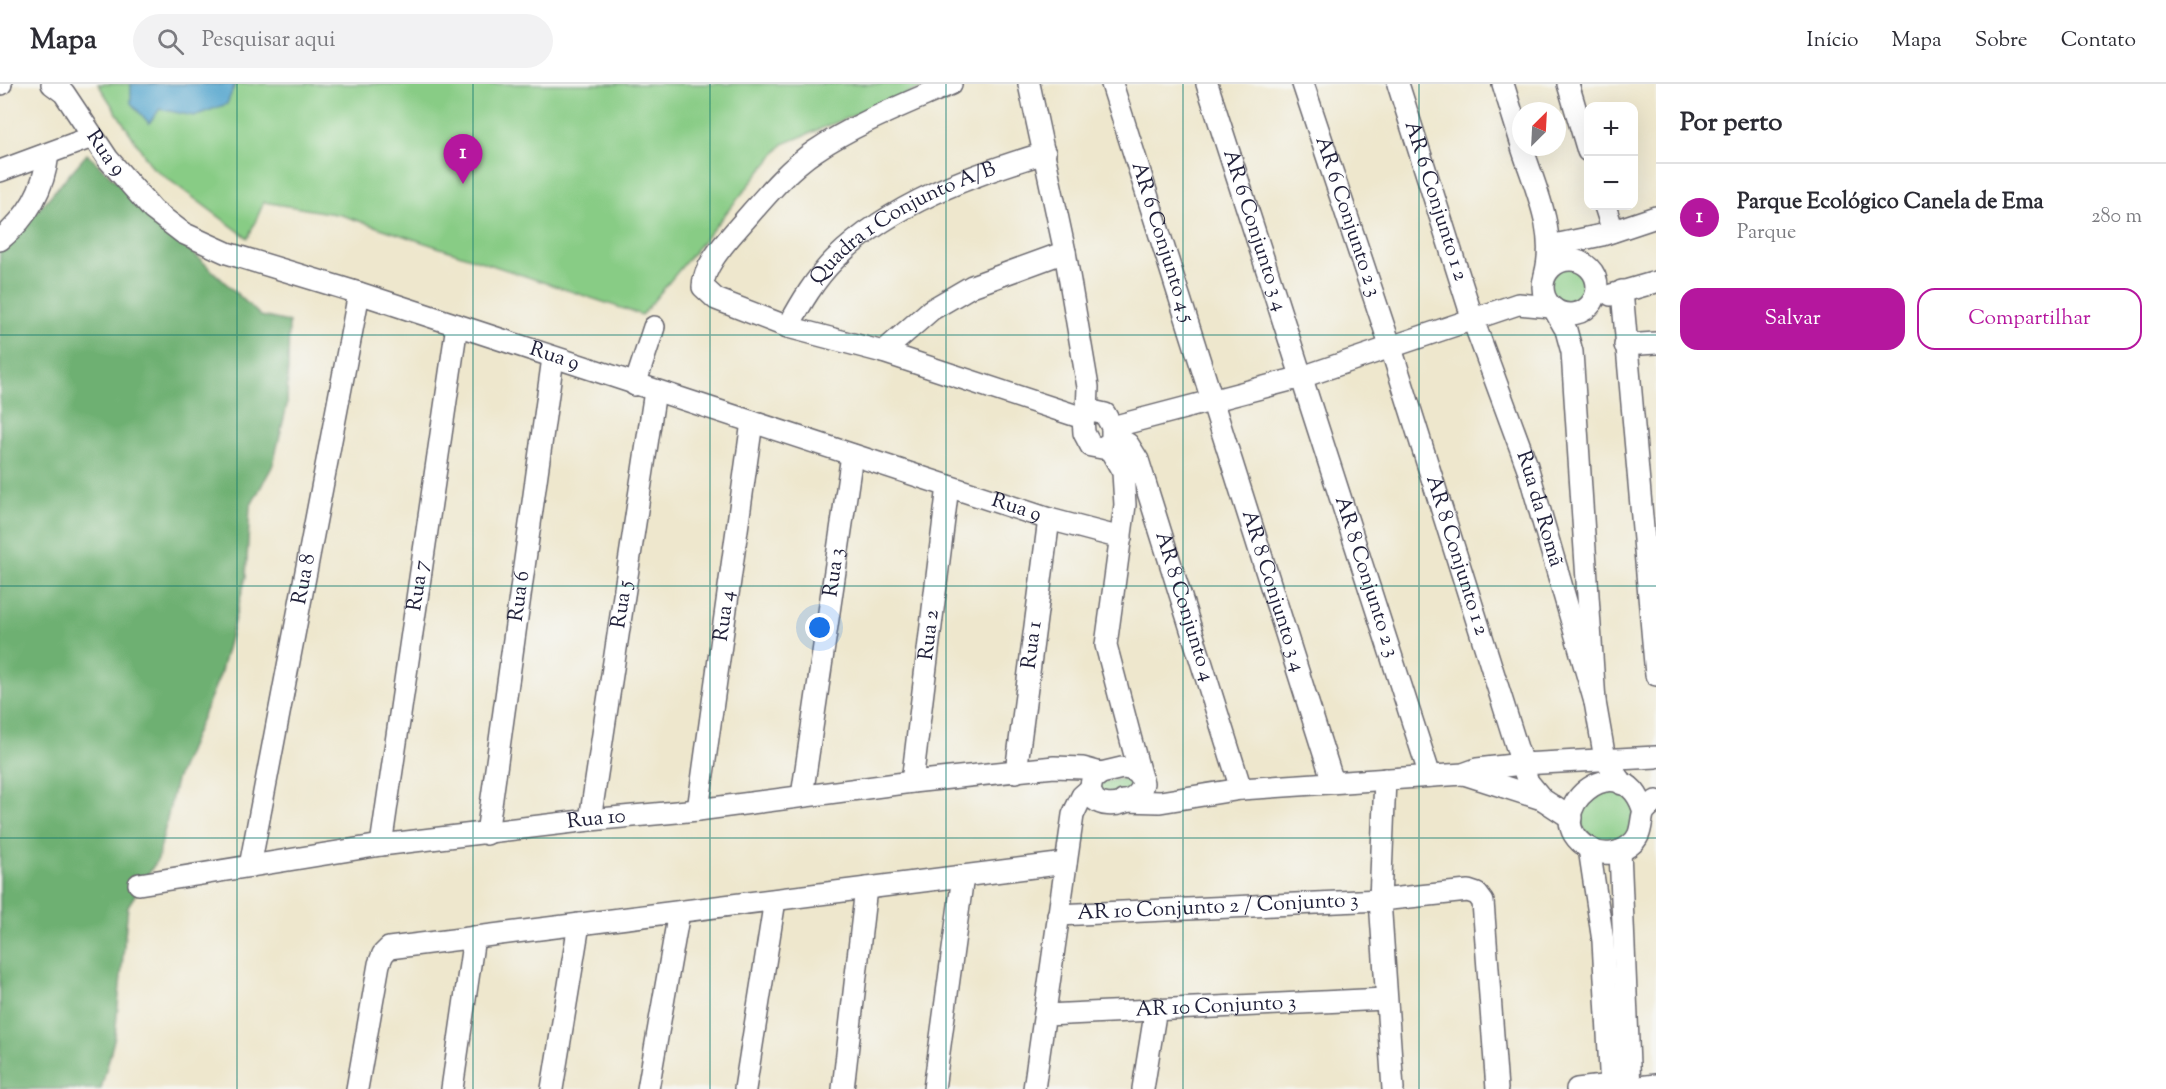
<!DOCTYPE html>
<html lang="pt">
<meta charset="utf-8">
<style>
body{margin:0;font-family:"Sorts Mill Goudy",serif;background:#f2f2f3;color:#2b2b33}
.controls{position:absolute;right:18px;top:18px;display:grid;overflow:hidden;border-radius:12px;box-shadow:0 6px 24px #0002}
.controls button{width:54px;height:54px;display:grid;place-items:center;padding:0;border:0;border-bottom:2px solid #e1e1e2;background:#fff;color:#2b2b33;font:30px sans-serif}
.compass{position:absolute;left:1512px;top:18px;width:54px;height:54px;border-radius:50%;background:#fff;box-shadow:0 6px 24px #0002;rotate:24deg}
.you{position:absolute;left:820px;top:544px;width:21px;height:21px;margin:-15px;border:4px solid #fff;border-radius:50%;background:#1a73e8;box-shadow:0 0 0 9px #1a73e833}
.badge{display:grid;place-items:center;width:39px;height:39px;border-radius:50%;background:#b5179e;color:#fff;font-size:20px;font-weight:700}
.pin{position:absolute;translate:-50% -50px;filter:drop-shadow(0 2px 3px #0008)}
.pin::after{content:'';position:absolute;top:32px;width:21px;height:18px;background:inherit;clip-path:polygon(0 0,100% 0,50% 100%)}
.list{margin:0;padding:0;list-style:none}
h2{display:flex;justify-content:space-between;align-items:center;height:78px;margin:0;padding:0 24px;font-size:26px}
h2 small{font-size:20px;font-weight:400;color:#7c7c81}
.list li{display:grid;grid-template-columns:39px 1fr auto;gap:18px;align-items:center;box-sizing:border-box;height:108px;padding:0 24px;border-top:2px solid #e1e1e2}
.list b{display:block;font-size:22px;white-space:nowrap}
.list p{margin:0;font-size:20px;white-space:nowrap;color:#7c7c81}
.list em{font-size:20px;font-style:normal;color:#7c7c81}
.actions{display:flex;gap:12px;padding:18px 24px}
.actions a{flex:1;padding:14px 0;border:2px solid #b5179e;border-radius:18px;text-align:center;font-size:21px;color:#b5179e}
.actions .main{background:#b5179e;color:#fff}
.icon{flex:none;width:33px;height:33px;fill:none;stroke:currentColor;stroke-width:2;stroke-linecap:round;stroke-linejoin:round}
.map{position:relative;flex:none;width:1656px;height:1005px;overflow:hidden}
header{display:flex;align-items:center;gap:36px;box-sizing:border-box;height:84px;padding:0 30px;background:#fff;border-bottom:2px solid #e1e1e2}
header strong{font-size:28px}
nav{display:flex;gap:33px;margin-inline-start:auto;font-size:21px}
.search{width:420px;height:54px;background:#f2f2f3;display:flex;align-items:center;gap:15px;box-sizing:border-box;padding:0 21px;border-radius:33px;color:#7c7c81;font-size:22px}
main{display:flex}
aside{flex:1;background:#fff}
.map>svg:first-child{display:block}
.green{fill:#88cc85;stroke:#557760;stroke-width:1.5}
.forest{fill:#6eb072;stroke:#486956;stroke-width:1.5}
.water{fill:#53a5ce;stroke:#3a6484;stroke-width:1.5}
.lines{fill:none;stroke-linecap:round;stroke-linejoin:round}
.minor-casing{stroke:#69676e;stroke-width:24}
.minor{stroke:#fff;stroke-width:21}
.grid{fill:none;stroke:#0f766e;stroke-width:1.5;stroke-opacity:0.55}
.labels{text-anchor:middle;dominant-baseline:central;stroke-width:4.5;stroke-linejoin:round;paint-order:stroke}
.street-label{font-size:21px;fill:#22223b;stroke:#f6f6f2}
</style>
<header>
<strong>Mapa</strong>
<div class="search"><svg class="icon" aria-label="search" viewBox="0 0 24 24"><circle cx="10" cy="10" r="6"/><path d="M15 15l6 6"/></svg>Pesquisar aqui</div>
<nav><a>Início</a><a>Mapa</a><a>Sobre</a><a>Contato</a></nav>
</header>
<main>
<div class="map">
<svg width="1656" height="1005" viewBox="0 0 1656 1005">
<rect width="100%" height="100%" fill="#f6f6f2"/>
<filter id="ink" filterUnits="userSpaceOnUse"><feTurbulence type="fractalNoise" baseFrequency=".0167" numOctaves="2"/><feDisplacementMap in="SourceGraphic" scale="12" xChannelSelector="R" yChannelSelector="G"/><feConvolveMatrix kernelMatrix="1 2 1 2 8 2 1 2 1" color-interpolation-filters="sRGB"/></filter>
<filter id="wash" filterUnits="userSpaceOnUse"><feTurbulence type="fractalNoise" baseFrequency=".008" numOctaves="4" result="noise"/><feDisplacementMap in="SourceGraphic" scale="24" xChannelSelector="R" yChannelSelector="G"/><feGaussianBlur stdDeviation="1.35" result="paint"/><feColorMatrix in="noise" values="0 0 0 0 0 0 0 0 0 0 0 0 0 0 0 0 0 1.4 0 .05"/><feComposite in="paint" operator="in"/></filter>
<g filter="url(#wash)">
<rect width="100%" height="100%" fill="#eee7cd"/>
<g class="green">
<polygon points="98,0 931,0 783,60 642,231 341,131 264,118 248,154 152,83"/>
<circle cx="1570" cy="203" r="21"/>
<polygon points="1134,693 1130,707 1105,713 1094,699"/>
<polygon points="1608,701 1637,720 1625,760 1590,760 1576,728"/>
</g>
<polygon class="forest" points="87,70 261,232 289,238 287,321 273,381 250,423 246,493 220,591 176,696 158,775 128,822 115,952 101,1005 0,1005 0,160 39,125"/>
<polygon class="water" points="131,0 235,0 227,20 194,32 160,25 149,39 131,19"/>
</g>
<g filter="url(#ink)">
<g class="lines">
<defs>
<g id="minor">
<polyline points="0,0 1,0"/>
<path id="s1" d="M52,0L64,9L108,75L153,126L183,149L227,169L359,209L1049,435L1121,454"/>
<path d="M951,0C906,20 856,39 815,67C785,87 761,118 737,145C724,160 703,183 703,203L716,215L788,243L883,268L1083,334"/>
<polyline points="1029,0 1065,168 1088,303 1087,330"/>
<path id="s2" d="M1112,0L1333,698"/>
<path id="s3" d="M1207,0L1430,692"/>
<path id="s4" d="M1303,0L1391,264L1522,680L1528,698L1542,715"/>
<path id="s5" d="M1398,0L1473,236L1527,382L1595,618"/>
<polyline points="1503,0 1521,58"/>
<polyline points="1568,0 1588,67"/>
<path d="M1522,63C1535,104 1557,148 1545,191"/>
<polyline points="0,87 92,53"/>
<polyline points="1605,122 1613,147"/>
<path d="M0,156C28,133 44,106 48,70"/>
<polyline points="1559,160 1602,151 1656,133"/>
<circle cx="1570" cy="203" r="27"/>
<polyline points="1622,207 1656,591"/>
<polyline points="1611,211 1656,198"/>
<polyline points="1554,225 1566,246 1572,268 1595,618 1605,675 1622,700"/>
<path id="s6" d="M788,243C801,219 815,195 835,175C891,120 971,91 1045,69"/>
<polyline points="1625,261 1656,259"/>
<polyline points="883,268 931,226 972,202 1065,168"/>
<polyline points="635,301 654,243"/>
<polygon points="1092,327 1105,330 1112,343 1112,357 1102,364 1091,362 1084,349 1083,334"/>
<polyline points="1112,343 1302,293 1518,220 1551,223"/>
<path id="s7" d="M1113,351L1128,360L1138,376L1241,705"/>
<polyline points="1108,362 1123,388 1125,421 1106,561 1141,694"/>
<path d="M1122,684C1133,685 1140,688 1143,699C1140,718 1109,727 1095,716L1090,707L1092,696L1101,689Z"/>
<path id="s8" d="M1016,688L1049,435"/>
<polyline points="1464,690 1542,715 1571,734"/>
<polyline points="1385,695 1380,816 1393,1005"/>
<path id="s9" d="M912,698L948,402"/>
<path id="s10" d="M802,712L852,371"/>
<polyline points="1123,717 1160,718 1241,705 1463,690 1477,685 1522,680 1656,673"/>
<path id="s11" d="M698,726L752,338"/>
<path d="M1644,728C1623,653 1530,732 1590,765C1603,772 1618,770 1629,762C1642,753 1640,742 1643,730C1645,725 1652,720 1656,717"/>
<path id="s12" d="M590,736L655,307"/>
<path id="s13" d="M487,750L553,274"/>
<path id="s14" d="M381,761L457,241"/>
<polyline points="1589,764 1603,857 1611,1005"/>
<polyline points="1620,767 1630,1005"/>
<path id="s15" d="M250,782L359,209"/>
<path id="s16" d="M139,800L381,761L590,736L698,726L912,698L1054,683L1083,684L1101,689"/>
<path id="s17" d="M1058,831L1380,816L1468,807L1477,810L1483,818L1497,1005"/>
<path id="s18" d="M1046,931L1385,915"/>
<polyline points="1630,1004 1656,1001"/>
<polyline points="357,1005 379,880 383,870 389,864 1066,779"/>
<polyline points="452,1005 474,853"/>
<polyline points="552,1005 579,840"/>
<polyline points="648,1005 679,828"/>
<polyline points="745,1005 775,816"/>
<polyline points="843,1005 866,804"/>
<polyline points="934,1005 963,792"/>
<polyline points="1034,1005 1073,731 1082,712 1090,705"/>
<polyline points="1143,1005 1156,924"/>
<polyline points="1577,1005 1611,1001"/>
</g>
</defs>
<use href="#minor" class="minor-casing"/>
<use href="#minor" class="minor"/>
</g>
</g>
<path class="grid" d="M237,0V1005M473,0V1005M710,0V1005M946,0V1005M1183,0V1005M1419,0V1005M0,251H1656M0,502H1656M0,754H1656"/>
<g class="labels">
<g class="street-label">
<text stroke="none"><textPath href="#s1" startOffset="88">Rua 9</textPath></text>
<text stroke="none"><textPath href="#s5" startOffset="123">AR 6 Conjunto 1 2</textPath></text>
<text stroke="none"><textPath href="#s4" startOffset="140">AR 6 Conjunto 2 3</textPath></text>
<text stroke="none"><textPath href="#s6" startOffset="160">Quadra 1 Conjunto A/B</textPath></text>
<text stroke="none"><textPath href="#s3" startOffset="154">AR 6 Conjunto 3 4</textPath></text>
<text stroke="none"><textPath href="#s2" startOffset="166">AR 6 Conjunto 4 5</textPath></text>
<text stroke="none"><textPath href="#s1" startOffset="592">Rua 9</textPath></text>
<text stroke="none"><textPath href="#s1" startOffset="1078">Rua 9</textPath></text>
<text stroke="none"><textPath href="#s5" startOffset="448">Rua da Romã</textPath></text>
<text stroke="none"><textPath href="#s4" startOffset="496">AR 8 Conjunto 1 2</textPath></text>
<text stroke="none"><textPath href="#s10" startOffset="226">Rua 3</textPath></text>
<text stroke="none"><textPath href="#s3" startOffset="518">AR 8 Conjunto 2 3</textPath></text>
<text stroke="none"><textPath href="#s15" startOffset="292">Rua 8</textPath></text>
<text stroke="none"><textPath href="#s14" startOffset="262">Rua 7</textPath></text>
<text stroke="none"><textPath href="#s2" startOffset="532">AR 8 Conjunto 3 4</textPath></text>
<text stroke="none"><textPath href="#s13" startOffset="240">Rua 6</textPath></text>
<text stroke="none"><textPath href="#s12" startOffset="218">Rua 5</textPath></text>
<text stroke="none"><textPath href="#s7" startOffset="190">AR 8 Conjunto 4</textPath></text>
<text stroke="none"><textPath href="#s11" startOffset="196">Rua 4</textPath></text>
<text stroke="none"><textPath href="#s9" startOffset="148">Rua 2</textPath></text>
<text stroke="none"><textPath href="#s8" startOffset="128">Rua 1</textPath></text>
<text stroke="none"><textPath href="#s16" startOffset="462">Rua 10</textPath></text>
<text stroke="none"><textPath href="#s17" startOffset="160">AR 10 Conjunto 2 / Conjunto 3</textPath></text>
<text stroke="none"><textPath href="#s18" startOffset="170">AR 10 Conjunto 3</textPath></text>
</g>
</g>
</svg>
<div class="controls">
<button>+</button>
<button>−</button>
</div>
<svg class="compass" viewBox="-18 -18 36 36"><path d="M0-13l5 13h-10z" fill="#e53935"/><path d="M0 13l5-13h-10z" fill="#7c7c81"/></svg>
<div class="you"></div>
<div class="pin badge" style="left:463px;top:100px">1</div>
</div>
<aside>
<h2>Por perto<small></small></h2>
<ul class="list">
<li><span class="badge">1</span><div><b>Parque Ecológico Canela de Ema</b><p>Parque</p></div><em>280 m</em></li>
</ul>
<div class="actions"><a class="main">Salvar</a><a>Compartilhar</a></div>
</aside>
</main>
